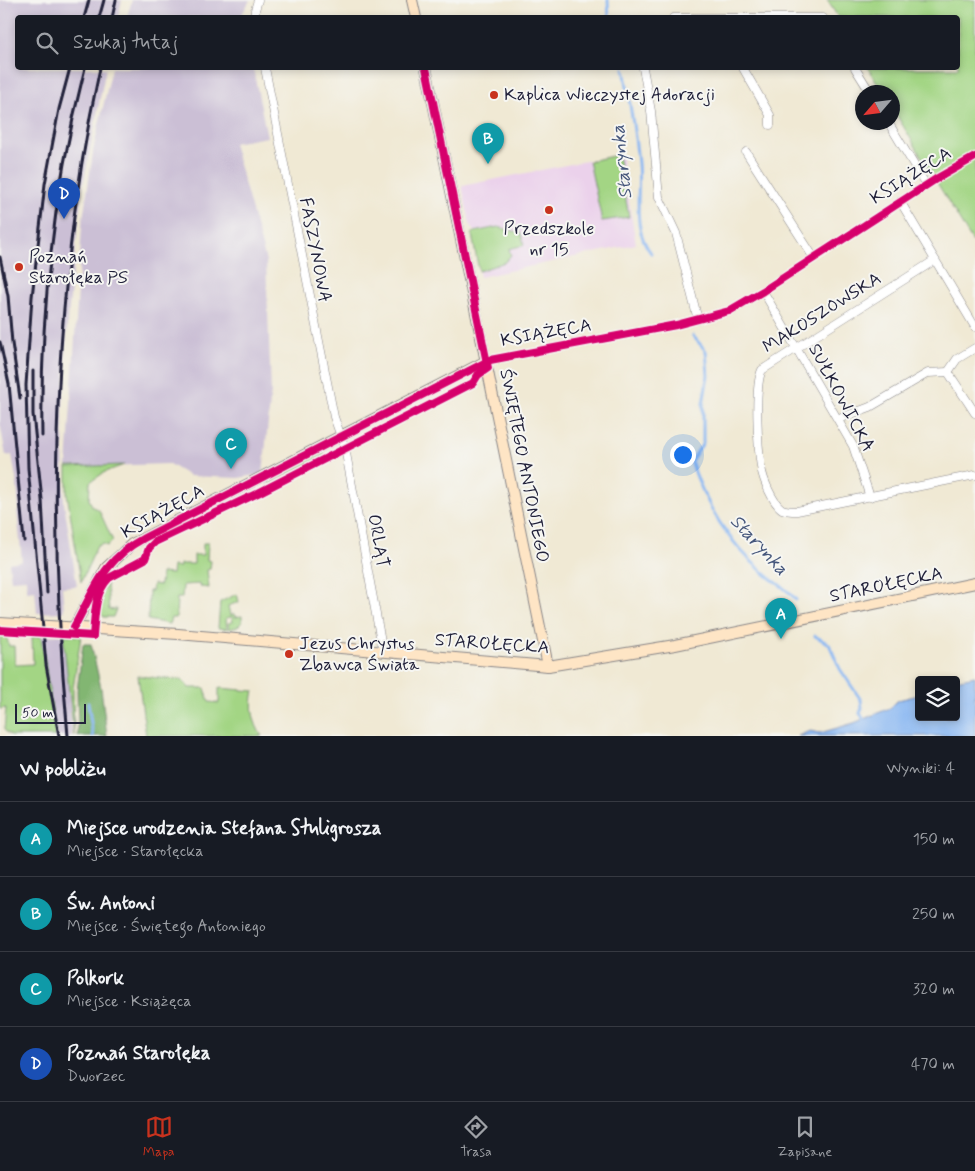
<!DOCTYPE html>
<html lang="pl">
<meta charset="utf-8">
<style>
body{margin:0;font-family:Mynerve,sans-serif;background:#20242c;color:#f1f3f6}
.controls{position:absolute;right:15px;bottom:15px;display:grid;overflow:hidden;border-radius:5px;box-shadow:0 2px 8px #0003}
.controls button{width:45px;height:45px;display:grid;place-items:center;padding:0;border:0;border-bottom:1px solid #363941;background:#171b24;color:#f1f3f6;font:25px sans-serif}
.compass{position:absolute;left:855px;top:85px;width:45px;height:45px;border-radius:50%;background:#171b24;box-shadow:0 2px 8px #0003;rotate:242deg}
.scale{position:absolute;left:15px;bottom:12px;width:71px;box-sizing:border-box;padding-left:5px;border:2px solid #22223b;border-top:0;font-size:14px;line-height:18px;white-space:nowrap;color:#22223b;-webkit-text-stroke:4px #f6f6f2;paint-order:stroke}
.you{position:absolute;left:682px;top:454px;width:18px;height:18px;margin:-12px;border:4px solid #fff;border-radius:50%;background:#1a73e8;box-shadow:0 0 0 8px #1a73e833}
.badge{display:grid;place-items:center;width:32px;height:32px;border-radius:50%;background:#c8321e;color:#fff;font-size:16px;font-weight:700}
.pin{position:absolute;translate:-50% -41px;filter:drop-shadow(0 1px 2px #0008)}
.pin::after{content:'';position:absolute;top:26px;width:18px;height:15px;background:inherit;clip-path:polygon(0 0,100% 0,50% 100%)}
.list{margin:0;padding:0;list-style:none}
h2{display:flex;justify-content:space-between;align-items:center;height:65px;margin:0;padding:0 20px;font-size:21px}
h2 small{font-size:16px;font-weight:400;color:#9ea1a6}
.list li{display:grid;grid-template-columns:32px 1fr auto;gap:15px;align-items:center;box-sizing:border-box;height:75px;padding:0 20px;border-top:1px solid #363941}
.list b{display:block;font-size:19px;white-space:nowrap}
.list p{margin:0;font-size:16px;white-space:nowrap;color:#9ea1a6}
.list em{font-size:16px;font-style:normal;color:#9ea1a6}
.icon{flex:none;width:28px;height:28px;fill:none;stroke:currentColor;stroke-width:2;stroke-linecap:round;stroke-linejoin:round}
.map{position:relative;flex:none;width:975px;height:736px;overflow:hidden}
.search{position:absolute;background:#171b24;box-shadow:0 2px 8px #0003;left:15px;right:15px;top:15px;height:55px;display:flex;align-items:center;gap:12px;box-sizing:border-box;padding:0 18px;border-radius:5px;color:#9ea1a6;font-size:19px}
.sheet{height:365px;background:#171b24}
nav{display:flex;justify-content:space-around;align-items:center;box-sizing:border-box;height:70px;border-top:1px solid #363941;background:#171b24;font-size:14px;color:#9ea1a6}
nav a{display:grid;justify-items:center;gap:2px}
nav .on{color:#c8321e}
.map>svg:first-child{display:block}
.built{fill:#ebd1eb}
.industrial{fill:#cbbfd5}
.green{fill:#a3d584;stroke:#627c60}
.forest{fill:#82b672;stroke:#526c56}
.water{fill:#87b6f2;stroke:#546c96}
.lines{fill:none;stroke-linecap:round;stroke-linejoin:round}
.stream{stroke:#87b6f2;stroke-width:3}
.street-casing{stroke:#898688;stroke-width:9}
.secondary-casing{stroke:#898688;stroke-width:12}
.street{stroke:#fff;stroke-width:8}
.secondary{stroke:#fee5c5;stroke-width:10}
.rail{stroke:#22223b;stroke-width:3}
.cycleway-casing{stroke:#f6f6f2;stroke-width:11}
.cycleway{stroke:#d6006c;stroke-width:8}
.poi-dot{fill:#c8321e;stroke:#f6f6f2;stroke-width:2}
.labels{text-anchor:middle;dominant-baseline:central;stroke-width:4;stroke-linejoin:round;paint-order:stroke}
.poi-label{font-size:18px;fill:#22223b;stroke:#f6f6f2;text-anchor:start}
.street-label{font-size:18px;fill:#22223b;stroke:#f6f6f2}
.water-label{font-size:19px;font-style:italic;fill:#45567b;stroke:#f6f6f2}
</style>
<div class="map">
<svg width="975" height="736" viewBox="0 0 975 736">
<rect width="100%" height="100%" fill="#f6f6f2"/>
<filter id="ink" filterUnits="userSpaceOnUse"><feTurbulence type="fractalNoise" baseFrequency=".02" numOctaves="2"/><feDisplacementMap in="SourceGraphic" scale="10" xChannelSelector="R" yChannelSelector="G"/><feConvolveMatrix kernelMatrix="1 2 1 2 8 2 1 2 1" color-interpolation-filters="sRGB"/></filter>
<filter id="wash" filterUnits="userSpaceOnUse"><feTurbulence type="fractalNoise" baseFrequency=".0096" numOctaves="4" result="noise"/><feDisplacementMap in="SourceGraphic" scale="20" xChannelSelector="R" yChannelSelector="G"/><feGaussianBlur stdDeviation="1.12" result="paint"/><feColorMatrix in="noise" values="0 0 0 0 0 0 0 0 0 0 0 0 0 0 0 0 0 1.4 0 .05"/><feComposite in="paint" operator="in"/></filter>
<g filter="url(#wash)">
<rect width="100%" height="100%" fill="#f0e9d4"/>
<polygon class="built" points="621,154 636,244 480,277 472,235 474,232 470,224 462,186"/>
<g class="industrial">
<polygon points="0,0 122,0 118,17 18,18 18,68 106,68 82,190 67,325 63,409 64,503 77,586 62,587 64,610 62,612 37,613 35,590 27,591 26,579 11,580 9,563 22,561 17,511 19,510 17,484 12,455 6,456 0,424"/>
<polygon points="132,0 250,0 242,14 243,17 127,17"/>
<polygon points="112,68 253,68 267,137 233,143 266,261 271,391 263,474 238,478 189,476 169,464 67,467 82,225 94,146"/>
<polygon points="63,635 65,645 72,736 56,736 41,636"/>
</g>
<g class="green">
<polygon points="827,0 975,0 975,246 893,109 892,92 883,92 868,68 958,68 958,18 838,17"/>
<polygon points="618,155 629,217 602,221 589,161"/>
<polygon points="498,227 521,233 524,245 509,249 511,255 505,262 479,271 472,235 474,232"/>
<polygon points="321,451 325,455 270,483 265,480"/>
<polygon points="124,465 105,472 90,482 89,500 93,507 99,510 113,541 107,546 103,544 97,546 81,582 67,493 67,467"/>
<polygon points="203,543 208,543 207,560 211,561 210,569 207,570 209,588 201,587 200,584 183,585 182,598 177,598 176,618 171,618 169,624 148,620 149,591 152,591 153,584 160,585 161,573 172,574 173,566 180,567 180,564 194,564 194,555 203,555"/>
<polygon points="107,584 109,610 116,609 113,617 104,617 99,612 99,599"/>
<polygon points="237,594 239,602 228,606 230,615 234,614 235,617 242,616 242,622 237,627 229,629 228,623 233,622 232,617 226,618 227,629 218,628 220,602"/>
<polygon points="0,634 6,635 9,646 14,646 15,665 33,664 32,637 41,636 56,736 11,736 4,730 6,708 0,709"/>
<polygon points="63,635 81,636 73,689 74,736"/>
<path d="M138,676L182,680L189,688H205L209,702L219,703V688L254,691C250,706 253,723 262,736H146Z"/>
</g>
<polygon class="forest" points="83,644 91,644 101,688 107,736 78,736 77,690"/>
<polygon class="water" points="975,676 975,736 798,736 810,731 820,733 854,723 890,708 898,700 919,695 919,717 956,717 956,680"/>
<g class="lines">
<g class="stream">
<polyline points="608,0 609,18"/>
<path d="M624,68C629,99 635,131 638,163C641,192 631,228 651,253"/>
<path d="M693,336L706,351L708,375L703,404V443L691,461C706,506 727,541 764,573C774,582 787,588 796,600"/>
<polyline points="815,636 829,644 840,669 861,700 862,708 860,713 865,722"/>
<polyline points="88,703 93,736"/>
</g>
</g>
</g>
<g filter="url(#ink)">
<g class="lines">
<defs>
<g id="street">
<polyline points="255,18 255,10 258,0"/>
<polyline points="673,18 823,18"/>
<polyline points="265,68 334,417 345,448 383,652"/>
<polyline points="643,68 651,111 659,197 676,233 698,320"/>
<polyline points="743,68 770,115 770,125"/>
<polyline points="855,68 870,92"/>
<polyline points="888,122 926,185"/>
<polyline points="746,152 814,258"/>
<polyline points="900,201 975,327"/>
<path d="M935,260L762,370C754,386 758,448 761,467C763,479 772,502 782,509C787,511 793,511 797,511L975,475"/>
<polyline points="763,291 853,446 870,497"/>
<polyline points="486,361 676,325 729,311 763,291 936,179 975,157"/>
<polyline points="948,372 975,413"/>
<polyline points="948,372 957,359 975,348"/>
<polyline points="838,419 870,407 928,373 948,372"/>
</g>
<g id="secondary">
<polyline points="412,0 416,18"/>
<polyline points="426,68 548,666"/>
<polyline points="0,623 178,634 548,666 675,645 975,583"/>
<polyline points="74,627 106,568 132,544 486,361"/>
</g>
</defs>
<use href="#street" class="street-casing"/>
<use href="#secondary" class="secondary-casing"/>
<use href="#street" class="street"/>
<use href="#secondary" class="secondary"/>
<g class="rail">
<polyline points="84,18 89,0"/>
<polyline points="99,18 104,0"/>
<polyline points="112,18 116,0"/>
<polyline points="0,257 8,296 12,343 20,398"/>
<polyline points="0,342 9,384 24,541"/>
<polyline points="33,371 33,414 42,500 47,593"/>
<path d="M42,436C40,312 54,188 85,68"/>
<polyline points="59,736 46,665 42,617 28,468 26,385 32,297 45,184 59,109 70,68"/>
<path d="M68,736C47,512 52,287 100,68"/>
</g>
<defs>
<g id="cycleway">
<path d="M74,627C95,589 103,560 144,538L490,360L676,325L729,311L763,291L936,179L975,157"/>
<path d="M0,630L93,636C95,616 94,593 109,578L145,559L149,548L155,542L258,493L473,383L478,375L488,368L426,68"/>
</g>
</defs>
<use href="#cycleway" class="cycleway-casing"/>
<use href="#cycleway" class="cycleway"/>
</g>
</g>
<g class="poi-dot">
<circle cx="494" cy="95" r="5"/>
<circle cx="549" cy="210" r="5"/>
<circle cx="19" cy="267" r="5"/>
<circle cx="289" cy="654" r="5"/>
</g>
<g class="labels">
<g class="poi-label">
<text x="504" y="95">Kaplica Wieczystej Adoracji</text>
<text x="549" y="229" text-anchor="middle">Przedszkole<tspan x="549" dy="21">nr 15</tspan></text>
<text x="29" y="257">Poznań<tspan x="29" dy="21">Starołęka PS</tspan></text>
<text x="299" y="644">Jezus Chrystus<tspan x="299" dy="21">Zbawca Świata</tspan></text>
</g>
<g class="street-label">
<text transform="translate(911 176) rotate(-32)">KSIĄŻĘCA</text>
<text transform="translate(315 250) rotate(79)">FASZYNOWA</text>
<text transform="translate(822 313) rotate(-32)">MAKOSZOWSKA</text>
<text transform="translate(546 333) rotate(-10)">KSIĄŻĘCA</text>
<text transform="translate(841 398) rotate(62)">SUŁKOWICKA</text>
<text transform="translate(524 466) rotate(79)">ŚWIĘTEGO ANTONIEGO</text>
<text transform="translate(163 512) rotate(-29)">KSIĄŻĘCA</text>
<text transform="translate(378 541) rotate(80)">ORLĄT</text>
<text transform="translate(886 585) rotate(-12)">STAROŁĘCKA</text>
<text transform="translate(492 644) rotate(4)">STAROŁĘCKA</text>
</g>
<g class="water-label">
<text transform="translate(622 162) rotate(-96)">Starynka</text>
<text transform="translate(759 545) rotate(47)">Starynka</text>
</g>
</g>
</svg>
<div class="controls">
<button><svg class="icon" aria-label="layers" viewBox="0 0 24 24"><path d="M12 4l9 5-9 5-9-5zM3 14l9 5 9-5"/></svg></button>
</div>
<svg class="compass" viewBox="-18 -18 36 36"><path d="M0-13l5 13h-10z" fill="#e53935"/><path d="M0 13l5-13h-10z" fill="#9ea1a6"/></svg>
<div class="scale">50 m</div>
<div class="you"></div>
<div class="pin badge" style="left:781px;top:639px;background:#0f9aa8">A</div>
<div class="pin badge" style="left:488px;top:164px;background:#0f9aa8">B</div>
<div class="pin badge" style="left:231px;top:469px;background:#0f9aa8">C</div>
<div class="pin badge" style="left:64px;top:219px;background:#1a4fb4">D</div>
<div class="search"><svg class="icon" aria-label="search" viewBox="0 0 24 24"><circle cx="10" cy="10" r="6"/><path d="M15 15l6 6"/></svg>Szukaj tutaj</div>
</div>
<section class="sheet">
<h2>W pobliżu<small>Wyniki: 4</small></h2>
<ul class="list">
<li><span class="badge" style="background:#0f9aa8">A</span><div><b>Miejsce urodzenia Stefana Stuligrosza</b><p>Miejsce · Starołęcka</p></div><em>150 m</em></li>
<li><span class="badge" style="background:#0f9aa8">B</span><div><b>Św. Antoni</b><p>Miejsce · Świętego Antoniego</p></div><em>250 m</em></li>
<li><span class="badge" style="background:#0f9aa8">C</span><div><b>Polkork</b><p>Miejsce · Książęca</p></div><em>320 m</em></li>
<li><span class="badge" style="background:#1a4fb4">D</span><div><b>Poznań Starołęka</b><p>Dworzec</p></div><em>470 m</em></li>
</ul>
</section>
<nav>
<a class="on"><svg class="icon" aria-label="map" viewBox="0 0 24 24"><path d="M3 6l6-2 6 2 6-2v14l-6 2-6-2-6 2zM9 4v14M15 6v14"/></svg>Mapa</a>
<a><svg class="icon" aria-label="directions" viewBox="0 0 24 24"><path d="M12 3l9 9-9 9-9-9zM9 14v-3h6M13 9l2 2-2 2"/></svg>Trasa</a>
<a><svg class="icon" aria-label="saved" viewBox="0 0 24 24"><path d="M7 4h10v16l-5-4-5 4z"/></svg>Zapisane</a>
</nav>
